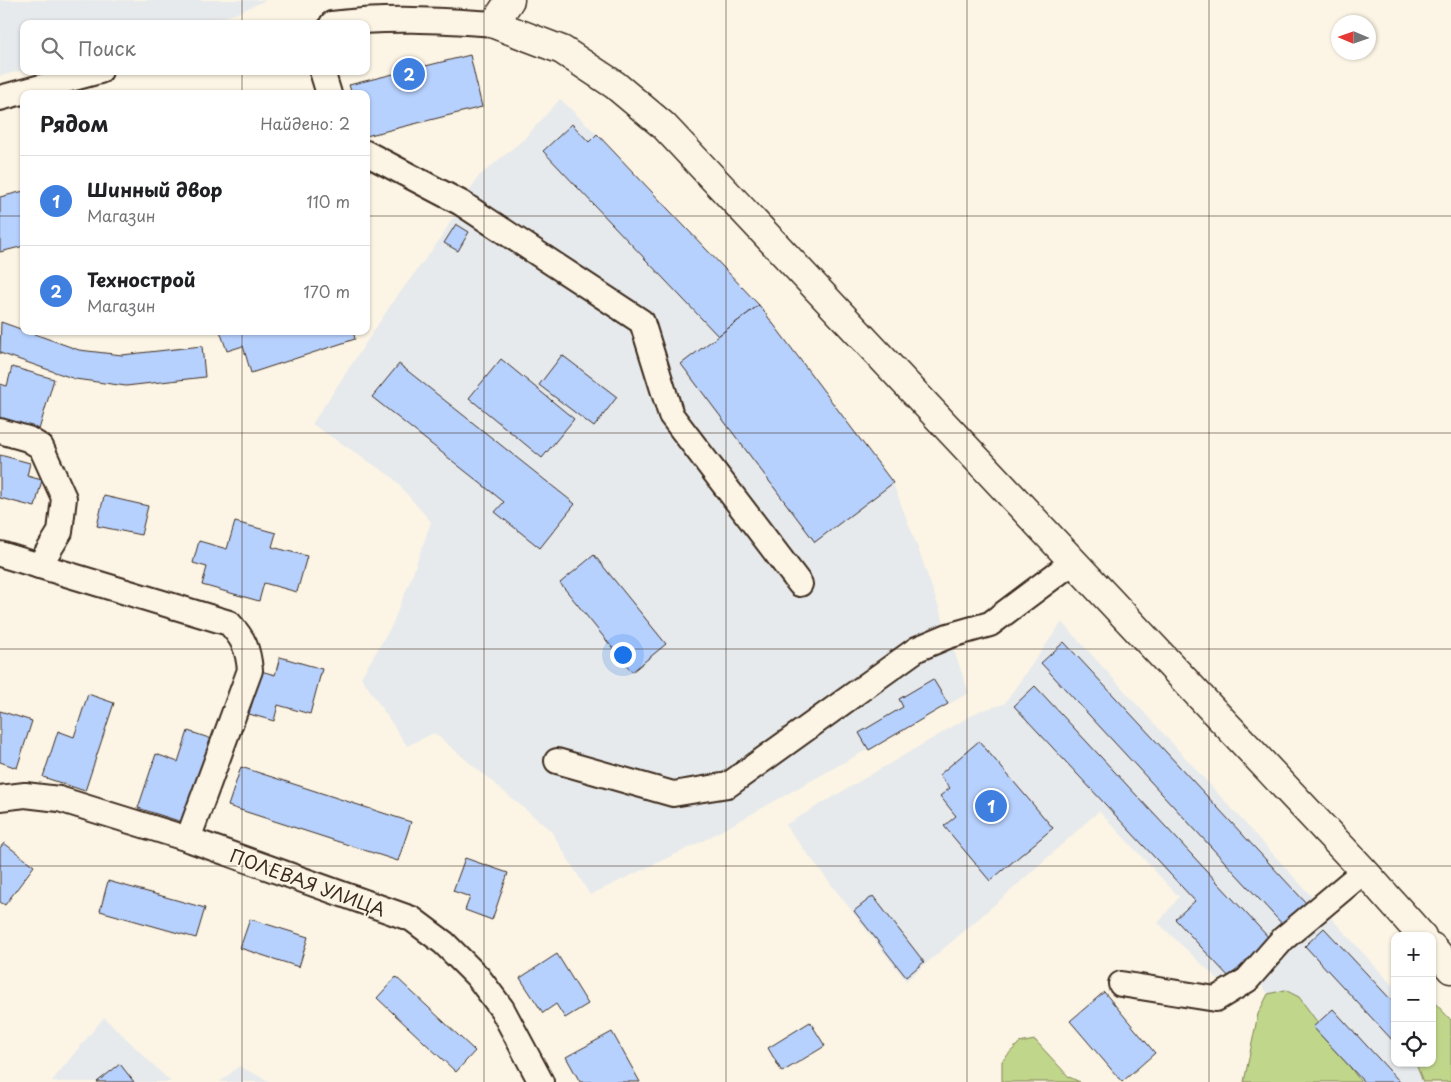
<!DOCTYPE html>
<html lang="ru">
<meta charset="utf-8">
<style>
body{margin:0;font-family:"Playpen Sans",sans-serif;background:#f6f6f6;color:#202124}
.controls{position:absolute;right:15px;bottom:15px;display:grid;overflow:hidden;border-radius:10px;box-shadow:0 1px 4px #0004}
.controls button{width:45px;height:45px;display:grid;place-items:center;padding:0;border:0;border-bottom:1px solid #e0e0e0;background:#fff;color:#202124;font:25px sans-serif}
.compass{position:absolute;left:1331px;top:15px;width:45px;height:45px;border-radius:50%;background:#fff;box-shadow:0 1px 4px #0004;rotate:272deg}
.you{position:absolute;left:622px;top:654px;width:18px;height:18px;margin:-12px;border:4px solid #fff;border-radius:50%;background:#1a73e8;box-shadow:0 0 0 8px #1a73e833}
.badge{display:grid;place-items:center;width:32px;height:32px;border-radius:50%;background:#7c3aed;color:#fff;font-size:16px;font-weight:700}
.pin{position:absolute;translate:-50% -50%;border:2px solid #fff;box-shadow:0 1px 5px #0006}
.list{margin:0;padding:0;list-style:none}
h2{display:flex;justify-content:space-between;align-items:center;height:65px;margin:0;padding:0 20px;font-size:21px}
h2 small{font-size:16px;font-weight:400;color:#757577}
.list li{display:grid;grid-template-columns:32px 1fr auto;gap:15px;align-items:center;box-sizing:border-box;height:90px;padding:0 20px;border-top:1px solid #e0e0e0}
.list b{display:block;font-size:19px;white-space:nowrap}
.list p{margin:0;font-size:16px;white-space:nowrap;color:#757577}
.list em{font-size:16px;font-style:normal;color:#757577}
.icon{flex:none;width:28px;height:28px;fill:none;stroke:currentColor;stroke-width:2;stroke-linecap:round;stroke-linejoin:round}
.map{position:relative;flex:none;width:1451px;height:1082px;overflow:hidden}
.search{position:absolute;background:#fff;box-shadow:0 1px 4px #0004;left:20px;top:20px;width:350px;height:55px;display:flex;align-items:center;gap:12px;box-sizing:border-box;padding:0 18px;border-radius:10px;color:#757577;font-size:19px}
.panel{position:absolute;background:#fff;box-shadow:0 1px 4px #0004;left:20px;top:90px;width:350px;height:245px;border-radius:10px}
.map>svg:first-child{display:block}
.built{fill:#e7eaec}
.green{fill:#c0d68b;stroke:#7e8054}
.building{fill:#b7d1fe;stroke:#3b2a1e}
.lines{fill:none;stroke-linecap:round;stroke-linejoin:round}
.minor-casing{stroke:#3b2a1e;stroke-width:28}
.major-casing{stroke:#3b2a1e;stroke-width:31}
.minor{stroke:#fcf5e5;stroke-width:24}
.major{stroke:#fcf5e5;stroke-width:28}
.grid{fill:none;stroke:#3b2a1e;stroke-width:1;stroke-opacity:0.55}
.labels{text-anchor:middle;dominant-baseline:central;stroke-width:4;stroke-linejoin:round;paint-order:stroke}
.street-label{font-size:18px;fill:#3b2a1e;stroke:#fcf5e5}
</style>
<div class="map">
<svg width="1451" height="1082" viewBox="0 0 1451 1082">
<rect width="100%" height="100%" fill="#fcf5e5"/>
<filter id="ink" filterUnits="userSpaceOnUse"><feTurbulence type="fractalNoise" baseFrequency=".02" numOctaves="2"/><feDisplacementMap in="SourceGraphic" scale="10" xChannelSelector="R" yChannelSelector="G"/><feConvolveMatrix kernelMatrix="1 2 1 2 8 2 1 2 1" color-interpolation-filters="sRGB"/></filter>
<g filter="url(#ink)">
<g class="built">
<polygon points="0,0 266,0 235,14 197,24 24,24 24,70 0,76"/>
<polygon points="560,99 597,134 759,305 893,483 919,551 969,693 703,841 590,895 551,831 434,733 407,746 361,677 391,627 410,581 431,522 392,477 312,424 392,303 441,238 461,203 479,176 524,139"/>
<polygon points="1062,622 1395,988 1395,1063 1432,1063 1451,1082 1350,1082 1246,969 1225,986 1158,923 1179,897 1099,811 1006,895 906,981 785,825 979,711 1004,704"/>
<polygon points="104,1017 171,1082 51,1082"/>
<polygon points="239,1066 271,1082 220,1082"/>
</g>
<g class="green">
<polygon points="1285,990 1299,997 1361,1082 1244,1082 1258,1014 1268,994"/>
<polygon points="1432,1000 1451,1020 1451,1082 1423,1082 1416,1064 1432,1063"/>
<polygon points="1035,1040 1069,1077 1080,1082 1002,1082 1002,1061 1019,1043"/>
</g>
<g class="building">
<polygon points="470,55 482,107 366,136 366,94 352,94 349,85"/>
<polygon points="572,124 589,142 597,134 759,305 718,336 543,151"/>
<polygon points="24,191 24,246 0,252 0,197"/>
<polygon points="456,224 469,232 458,251 444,243"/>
<polygon points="759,305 893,483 815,542 681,364"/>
<polygon points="1,322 79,350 122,355 202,346 205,377 126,386 75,379 0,353"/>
<polygon points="220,331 353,331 355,339 251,373 243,346 227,351"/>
<polygon points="562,355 617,397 594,427 539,385"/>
<polygon points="501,359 574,419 542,458 469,398"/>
<polygon points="399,364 575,504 540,548 495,512 504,502 372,397"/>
<polygon points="12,367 54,379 38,433 0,422 0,384 7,386"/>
<polygon points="0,455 30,463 27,476 42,480 35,507 0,498"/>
<polygon points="104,496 148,506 141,535 97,526"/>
<polygon points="235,522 276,533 272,547 307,556 297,592 264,583 259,601 202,585 207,567 193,563 199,541 227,549"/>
<polygon points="594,555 666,644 632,672 560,583"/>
<polygon points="1064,642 1307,904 1284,926 1041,663"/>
<polygon points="280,657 322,669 310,714 278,705 274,721 249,714 261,671 275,675"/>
<polygon points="933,679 948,704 869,750 859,733 903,707 899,699"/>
<polygon points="1035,686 1270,939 1229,977 1175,919 1195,901 1014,706"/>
<polygon points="88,694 114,703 85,791 43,777 58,731 74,737"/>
<polygon points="0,711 32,721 17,768 0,762"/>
<polygon points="188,731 212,739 185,823 138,808 156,754 178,762"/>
<polygon points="979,741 1053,828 990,881 944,826 956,816 940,796 950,788 939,775"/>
<polygon points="241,767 411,822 398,861 228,806"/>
<polygon points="4,843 34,866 5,905 0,902 0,848"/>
<polygon points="465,858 508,873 492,920 465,910 470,897 453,891"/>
<polygon points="108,881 205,908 196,938 100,911"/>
<polygon points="873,896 924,962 906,977 854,911"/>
<polygon points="250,919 308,937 299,967 240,948"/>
<polygon points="1324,928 1395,1004 1395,1043 1305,946"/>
<polygon points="557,954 588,1004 565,1018 556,1004 543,1013 520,978"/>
<polygon points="396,977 475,1051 456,1072 377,998"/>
<polygon points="1104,992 1155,1053 1122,1082 1070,1021"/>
<polygon points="1333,1009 1400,1082 1364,1082 1313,1027"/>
<polygon points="810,1022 825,1046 782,1072 768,1048"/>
<polygon points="612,1032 640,1082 580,1082 566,1057"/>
<polygon points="120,1064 134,1082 97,1082"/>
</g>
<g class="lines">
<defs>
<g id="minor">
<path d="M332,24C386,17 439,20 494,24"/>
<polyline points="322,71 329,94"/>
<polyline points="0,98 100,71"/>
<polyline points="366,153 461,203 642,322 671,415 800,584"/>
<polyline points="0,431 28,439 41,447 64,498 60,532 39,566"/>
<path d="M0,554L229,623C244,639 248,649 250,670L188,839"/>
<polyline points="557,761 673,794 728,785 917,649 948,636 990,624 1074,561"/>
<polyline points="0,798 25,795 59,799 188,839 412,919 444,943 478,977 502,1009 541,1082"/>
<polyline points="1121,984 1216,999 1247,980 1283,939 1364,871"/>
</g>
<g id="major">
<polyline points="510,0 494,24 562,50 615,85 664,126 1364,871 1422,936"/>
<polyline points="1432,947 1451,969"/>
</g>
</defs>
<use href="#minor" class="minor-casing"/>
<use href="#major" class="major-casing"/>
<use href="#minor" class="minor"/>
<use href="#major" class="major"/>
</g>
</g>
<path class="grid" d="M242,0V24M484,0V1082M726,0V1082M967,0V1082M1209,0V1082M242,71V94M0,216H24M366,216H1451M242,331V1082M0,433H1451M0,649H1451M0,866H1451"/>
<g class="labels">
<g class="street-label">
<text transform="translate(308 882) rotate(20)">ПОЛЕВАЯ УЛИЦА</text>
</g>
</g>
</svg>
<div class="controls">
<button>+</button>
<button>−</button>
<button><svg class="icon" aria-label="locate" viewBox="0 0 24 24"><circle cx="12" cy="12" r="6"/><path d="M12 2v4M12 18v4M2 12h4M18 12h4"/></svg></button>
</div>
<svg class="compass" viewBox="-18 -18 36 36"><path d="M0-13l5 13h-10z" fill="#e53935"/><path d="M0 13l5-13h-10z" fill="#757577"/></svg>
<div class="you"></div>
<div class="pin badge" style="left:991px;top:806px;background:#3f7fe0">1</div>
<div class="pin badge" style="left:409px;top:74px;background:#3f7fe0">2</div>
<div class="search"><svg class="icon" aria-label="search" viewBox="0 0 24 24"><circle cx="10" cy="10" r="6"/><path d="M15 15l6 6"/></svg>Поиск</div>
<section class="panel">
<h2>Рядом<small>Найдено: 2</small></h2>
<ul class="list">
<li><span class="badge" style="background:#3f7fe0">1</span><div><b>Шинный двор</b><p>Магазин</p></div><em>110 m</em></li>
<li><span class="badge" style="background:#3f7fe0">2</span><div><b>Технострой</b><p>Магазин</p></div><em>170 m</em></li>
</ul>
</section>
</div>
